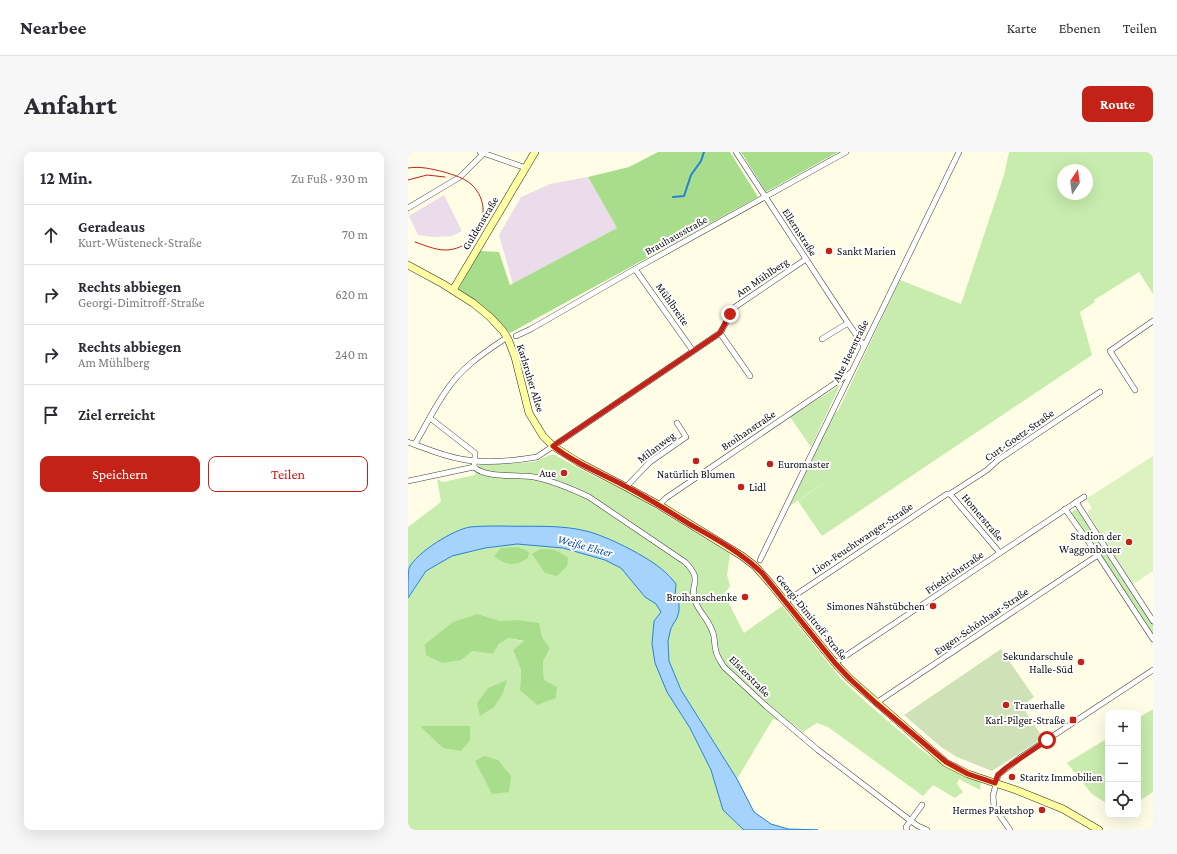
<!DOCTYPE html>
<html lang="de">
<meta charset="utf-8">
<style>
body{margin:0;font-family:"Crimson Pro",serif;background:#f7f7f7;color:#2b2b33}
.controls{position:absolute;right:12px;bottom:12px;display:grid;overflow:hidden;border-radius:8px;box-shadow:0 4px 16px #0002}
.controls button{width:36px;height:36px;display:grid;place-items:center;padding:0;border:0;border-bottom:1px solid #e1e1e2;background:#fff;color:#2b2b33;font:20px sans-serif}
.compass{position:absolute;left:649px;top:12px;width:36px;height:36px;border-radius:50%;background:#fff;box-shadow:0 4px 16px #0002;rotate:13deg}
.stop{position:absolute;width:12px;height:12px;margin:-9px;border:3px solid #c42117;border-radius:50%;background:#fff}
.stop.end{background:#c42117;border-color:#fff;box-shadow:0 1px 4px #0008}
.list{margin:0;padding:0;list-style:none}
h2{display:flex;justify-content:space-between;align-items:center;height:52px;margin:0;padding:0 16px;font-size:17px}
h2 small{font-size:13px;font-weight:400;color:#7c7c81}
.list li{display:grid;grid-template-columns:26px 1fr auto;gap:12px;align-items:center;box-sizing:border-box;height:60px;padding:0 16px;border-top:1px solid #e1e1e2}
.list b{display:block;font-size:15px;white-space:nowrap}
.list p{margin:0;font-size:13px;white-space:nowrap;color:#7c7c81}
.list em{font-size:13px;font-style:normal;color:#7c7c81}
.actions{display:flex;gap:8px;padding:12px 16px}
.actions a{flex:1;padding:9px 0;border:1px solid #c42117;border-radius:8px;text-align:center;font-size:14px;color:#c42117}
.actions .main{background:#c42117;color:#fff}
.icon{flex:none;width:22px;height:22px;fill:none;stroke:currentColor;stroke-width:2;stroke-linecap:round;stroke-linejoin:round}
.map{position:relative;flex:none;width:745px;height:678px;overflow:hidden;border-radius:8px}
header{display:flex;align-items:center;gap:24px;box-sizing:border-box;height:56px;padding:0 20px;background:#fff;border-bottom:1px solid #e1e1e2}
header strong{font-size:19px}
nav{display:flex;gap:22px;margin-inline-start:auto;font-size:14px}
.intro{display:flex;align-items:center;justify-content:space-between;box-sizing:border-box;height:96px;padding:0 24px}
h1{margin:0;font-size:28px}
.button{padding:10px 18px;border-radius:8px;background:#c42117;color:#fff;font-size:14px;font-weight:700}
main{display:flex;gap:24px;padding:0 24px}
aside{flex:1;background:#fff;border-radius:8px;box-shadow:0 4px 16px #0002}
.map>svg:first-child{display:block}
.industrial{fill:#eadcea}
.green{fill:#c7ecad;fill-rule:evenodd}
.forest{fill:#a8de8b}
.cemetery{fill:#cfe1b7}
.pitch{fill:#dcf2c0}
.water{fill:#a6d3fc;stroke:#2780d9}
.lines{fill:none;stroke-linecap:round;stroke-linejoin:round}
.stream{stroke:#2780d9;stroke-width:2}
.street-casing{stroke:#3d3d3d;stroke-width:6}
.secondary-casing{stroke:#2c2c2c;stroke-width:8}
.street{stroke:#fff;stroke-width:5}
.secondary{stroke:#fffea1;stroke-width:7}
.tram{stroke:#c42117;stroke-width:1}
.route{stroke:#c42117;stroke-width:5}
.poi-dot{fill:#c42117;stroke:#fff;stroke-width:1.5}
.labels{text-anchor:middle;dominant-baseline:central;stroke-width:4;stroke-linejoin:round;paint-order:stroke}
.street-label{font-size:11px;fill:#0a0a0a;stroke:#fff}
.poi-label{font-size:11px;fill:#0a0a0a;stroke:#fff;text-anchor:end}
.water-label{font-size:12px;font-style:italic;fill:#0a51a4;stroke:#fff}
</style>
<header>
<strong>Nearbee</strong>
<nav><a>Karte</a><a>Ebenen</a><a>Teilen</a></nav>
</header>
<div class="intro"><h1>Anfahrt</h1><a class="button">Route</a></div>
<main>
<aside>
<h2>12 Min.<small>Zu Fuß · 930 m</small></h2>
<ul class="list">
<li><svg class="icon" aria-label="ahead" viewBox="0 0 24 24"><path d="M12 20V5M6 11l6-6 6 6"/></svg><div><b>Geradeaus</b><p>Kurt-Wüsteneck-Straße</p></div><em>70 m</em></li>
<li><svg class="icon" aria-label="right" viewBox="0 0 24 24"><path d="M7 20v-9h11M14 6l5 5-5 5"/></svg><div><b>Rechts abbiegen</b><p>Georgi-Dimitroff-Straße</p></div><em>620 m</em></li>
<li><svg class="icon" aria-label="right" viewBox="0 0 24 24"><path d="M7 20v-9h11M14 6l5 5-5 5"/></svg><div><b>Rechts abbiegen</b><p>Am Mühlberg</p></div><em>240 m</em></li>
<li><svg class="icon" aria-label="arrive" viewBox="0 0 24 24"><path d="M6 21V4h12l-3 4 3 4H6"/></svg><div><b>Ziel erreicht</b></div></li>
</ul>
<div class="actions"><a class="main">Speichern</a><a>Teilen</a></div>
</aside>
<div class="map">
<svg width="745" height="678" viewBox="0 0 745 678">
<rect width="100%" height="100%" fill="#fffde6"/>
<g class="industrial">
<polygon points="180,25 209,76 105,132 91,83 113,45 142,32"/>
<polygon points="36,43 54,79 44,84 25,85 10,83 1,64"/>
</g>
<g class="green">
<path d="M601,0H745V142L731,120L686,148L687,150L672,160L684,203L414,384L390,349L439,315L382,354L425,263L430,259L492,128L553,152L596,23ZM655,18H679V42H655Z"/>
<polygon points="432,233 403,295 382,265"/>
<polygon points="142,303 147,303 172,317 229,345 322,402 319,423 322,434 316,442 336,481 374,454 433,527 461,553 516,600 536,613 573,628 572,638 551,627 549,632 555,640 547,646 525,633 515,644 420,575 409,571 395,580 386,573 365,567 329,627 273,538 261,509 260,489 263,476 269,466 271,452 267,444 268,432 262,424 244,410 213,392 183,380 165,377 93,374 7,407 0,417 0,375 33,350 29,327 35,330 67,323 71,313 126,310"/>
<polygon points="671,355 745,472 745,485 662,361"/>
<path d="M109,392L155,396L197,408L213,416L237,445L248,452L253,460L246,469L244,492L282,576L303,618L315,658L336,678H0V446L18,419L44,404L77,396ZM70,462L92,469L109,468L134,485L142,496L135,510L136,528L112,538L113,518L105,498L117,490L101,486L91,492L85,502L17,492L30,482ZM13,574H62V588L13,575Z"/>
<polygon points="745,557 745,640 730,650 730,566"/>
<polygon points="700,586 700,652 684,642 659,611"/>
</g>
<g class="forest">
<path d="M250,0H322L350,45L102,181C86,162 72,151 50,138L72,99L91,100L102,133L209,76L180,25L221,15Z"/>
<polygon points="333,0 430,0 358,40"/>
<path d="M110,395L121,400L120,406C106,415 99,414 86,404L93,396Z"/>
<path d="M132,397C146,397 150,398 160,406L159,414L149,424L137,421L124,402Z"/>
<polygon points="70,462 92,469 109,468 131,471 134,485 142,496 135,510 136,528 149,535 148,546 129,553 112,538 113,518 105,498 116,489 101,486 91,492 85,502 64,499 53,508 34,511 18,503 17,492 45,470"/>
<polygon points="99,528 95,541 86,555 72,564 69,551 80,536"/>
<polygon points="12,574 62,574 62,588 53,599 35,596"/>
<polygon points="76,604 90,608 103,624 101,640 84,642 67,609"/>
</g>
<polygon class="cemetery" points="593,497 626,545 614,554 635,586 584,619 549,605 533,595 496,563"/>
<polygon class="pitch" points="745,304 745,419 724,433 679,360 684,356 678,347"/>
<path class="water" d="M93,374C122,375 154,372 182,380C201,386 219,395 236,405C248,412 260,421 268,432L267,444L271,452V459L269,466L263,476L260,489L261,509L273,538L329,627L346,660L363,672L380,677L410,678H336L315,658L303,618L282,576L259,540L247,511L244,492L246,469L253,460L248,452L237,445L213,416L197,408L155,396L109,392L77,396L44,404L18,419L0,446C0,439 0,421 1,416C9,400 45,378 62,375C72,374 83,374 93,374Z"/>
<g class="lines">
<polyline class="stream" points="265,45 276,44 283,23 293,9 296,0"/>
<defs>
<g id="street">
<polyline points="72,0 118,16"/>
<polyline points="328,0 440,171 456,194"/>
<polyline points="0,56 52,25 76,1"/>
<polyline points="227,117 285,199"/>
<polyline points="312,181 342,224"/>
<polyline points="108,184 123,177 227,117 438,0"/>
<polyline points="414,187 440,171"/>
<polyline points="727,238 702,199 745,169"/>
<path d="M22,266L67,301V304L66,315C79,327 109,322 126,325C146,329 164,337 181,345L277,410C297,430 280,432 287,449C291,460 301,468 305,481C307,486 306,493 308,499C309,505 313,510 316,515L358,554L410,598L503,669L510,674L519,678"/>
<path d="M0,290C17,296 34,304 53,307C77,312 105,309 129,305L312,181L327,155L398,107"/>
<path d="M7,292C17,275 26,256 38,239C52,217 74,202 95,188"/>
<polyline points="0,329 66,315"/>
<polyline points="218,335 242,310 278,285 269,271"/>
<polyline points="542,342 592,401"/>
<polyline points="668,350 745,469"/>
<polyline points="251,353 258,346 442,221"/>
<polyline points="657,357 690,403 745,487"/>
<polyline points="352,408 551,0"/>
<polyline points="377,450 539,342 542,342 579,318 590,308 692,240"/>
<polyline points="427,511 676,345"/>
<polyline points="468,551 690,403"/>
<polyline points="499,678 498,675 514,653"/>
<polyline points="602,678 586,655 585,644 590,623 613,605 745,518"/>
</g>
<g id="secondary">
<polyline points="0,113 35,132 65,151 82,165 95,179 100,187 107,205 121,261 135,284 145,294 170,310 218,335 251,353 334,404 347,414 362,431 427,511 442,527 538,611 560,622 608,638 655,657 691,678"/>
<polyline points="45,138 127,0"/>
</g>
</defs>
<use href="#street" class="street-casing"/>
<use href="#secondary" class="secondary-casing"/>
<use href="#street" class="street"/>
<use href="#secondary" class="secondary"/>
<g class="tram">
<path d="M0,16C13,14 24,17 36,20C46,23 56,26 63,32C89,56 70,98 37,98C27,98 16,93 7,90"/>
<polyline points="0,28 19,23 37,25"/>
</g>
</g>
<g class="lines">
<path class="route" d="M322,162L312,181L145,294C166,311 193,321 217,334C240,346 262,360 283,373C308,387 334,401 354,421L427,511L442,527L468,551L538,610L560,622L587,631L590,623L598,616L639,588"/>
</g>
<g class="poi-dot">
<circle cx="421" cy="99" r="4"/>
<circle cx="288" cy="309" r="4"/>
<circle cx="362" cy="312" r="4"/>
<circle cx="156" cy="321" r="4"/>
<circle cx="333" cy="335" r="4"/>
<circle cx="721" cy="390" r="4"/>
<circle cx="337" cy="445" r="4"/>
<circle cx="525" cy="454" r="4"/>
<circle cx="673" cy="510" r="4"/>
<circle cx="598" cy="553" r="4"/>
<rect x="661" y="564" width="8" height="8" rx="2"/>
<circle cx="604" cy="625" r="4"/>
<circle cx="634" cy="658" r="4"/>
</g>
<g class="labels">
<g class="street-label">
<text transform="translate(72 71) rotate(-59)">Guldenstraße</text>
<text transform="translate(392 80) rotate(57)">Ellernstraße</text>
<text transform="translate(268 83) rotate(-29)">Brauhausstraße</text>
<text transform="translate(354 125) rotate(-34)">Am Mühlberg</text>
<text transform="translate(265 152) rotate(55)">Mühlbreite</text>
<text transform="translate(442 199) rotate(-64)">Alte Heerstraße</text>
<text transform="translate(123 226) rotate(73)">Karlsruher Allee</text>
<text transform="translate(340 278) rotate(-34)">Broihanstraße</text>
<text transform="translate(611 283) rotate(-35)">Curt-Goetz-Straße</text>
<text transform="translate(248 295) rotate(-37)">Milanweg</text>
<text transform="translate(575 365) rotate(50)">Homerstraße</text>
<text transform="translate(454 386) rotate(-34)">Lion-Feuchtwanger-Straße</text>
<text transform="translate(546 420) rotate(-34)">Friedrichstraße</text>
<text transform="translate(404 465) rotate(51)">Georgi-Dimitroff-Straße</text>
<text transform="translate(573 469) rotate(-34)">Eugen-Schönhaar-Straße</text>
<text transform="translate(342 524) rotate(45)">Elsterstraße</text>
</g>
<g class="poi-label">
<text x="429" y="99" text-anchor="start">Sankt Marien</text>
<text x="370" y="312" text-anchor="start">Euromaster</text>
<text x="148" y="321">Aue</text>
<text x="288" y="322" text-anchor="middle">Natürlich Blumen</text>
<text x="341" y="335" text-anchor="start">Lidl</text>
<text x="713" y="384">Stadion der<tspan x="713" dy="13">Waggonbauer</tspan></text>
<text x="329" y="445">Broihanschenke</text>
<text x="517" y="454">Simones Nähstübchen</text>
<text x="665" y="504">Sekundarschule<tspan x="665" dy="13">Halle-Süd</tspan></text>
<text x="606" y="553" text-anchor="start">Trauerhalle</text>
<text x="657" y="568">Karl-Pilger-Straße</text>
<text x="612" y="625" text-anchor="start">Staritz Immobilien</text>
<text x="626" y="658">Hermes Paketshop</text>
</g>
<g class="water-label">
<text transform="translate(177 394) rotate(15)">Weiße Elster</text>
</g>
</g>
</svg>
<div class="controls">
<button>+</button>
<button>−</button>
<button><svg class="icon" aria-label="locate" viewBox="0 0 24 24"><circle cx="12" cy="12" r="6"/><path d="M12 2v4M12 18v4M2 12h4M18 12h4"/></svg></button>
</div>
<svg class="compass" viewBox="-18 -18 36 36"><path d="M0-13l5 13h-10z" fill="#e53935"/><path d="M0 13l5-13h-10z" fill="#7c7c81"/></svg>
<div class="stop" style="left:639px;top:588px"></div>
<div class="stop end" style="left:322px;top:162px"></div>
</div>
</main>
